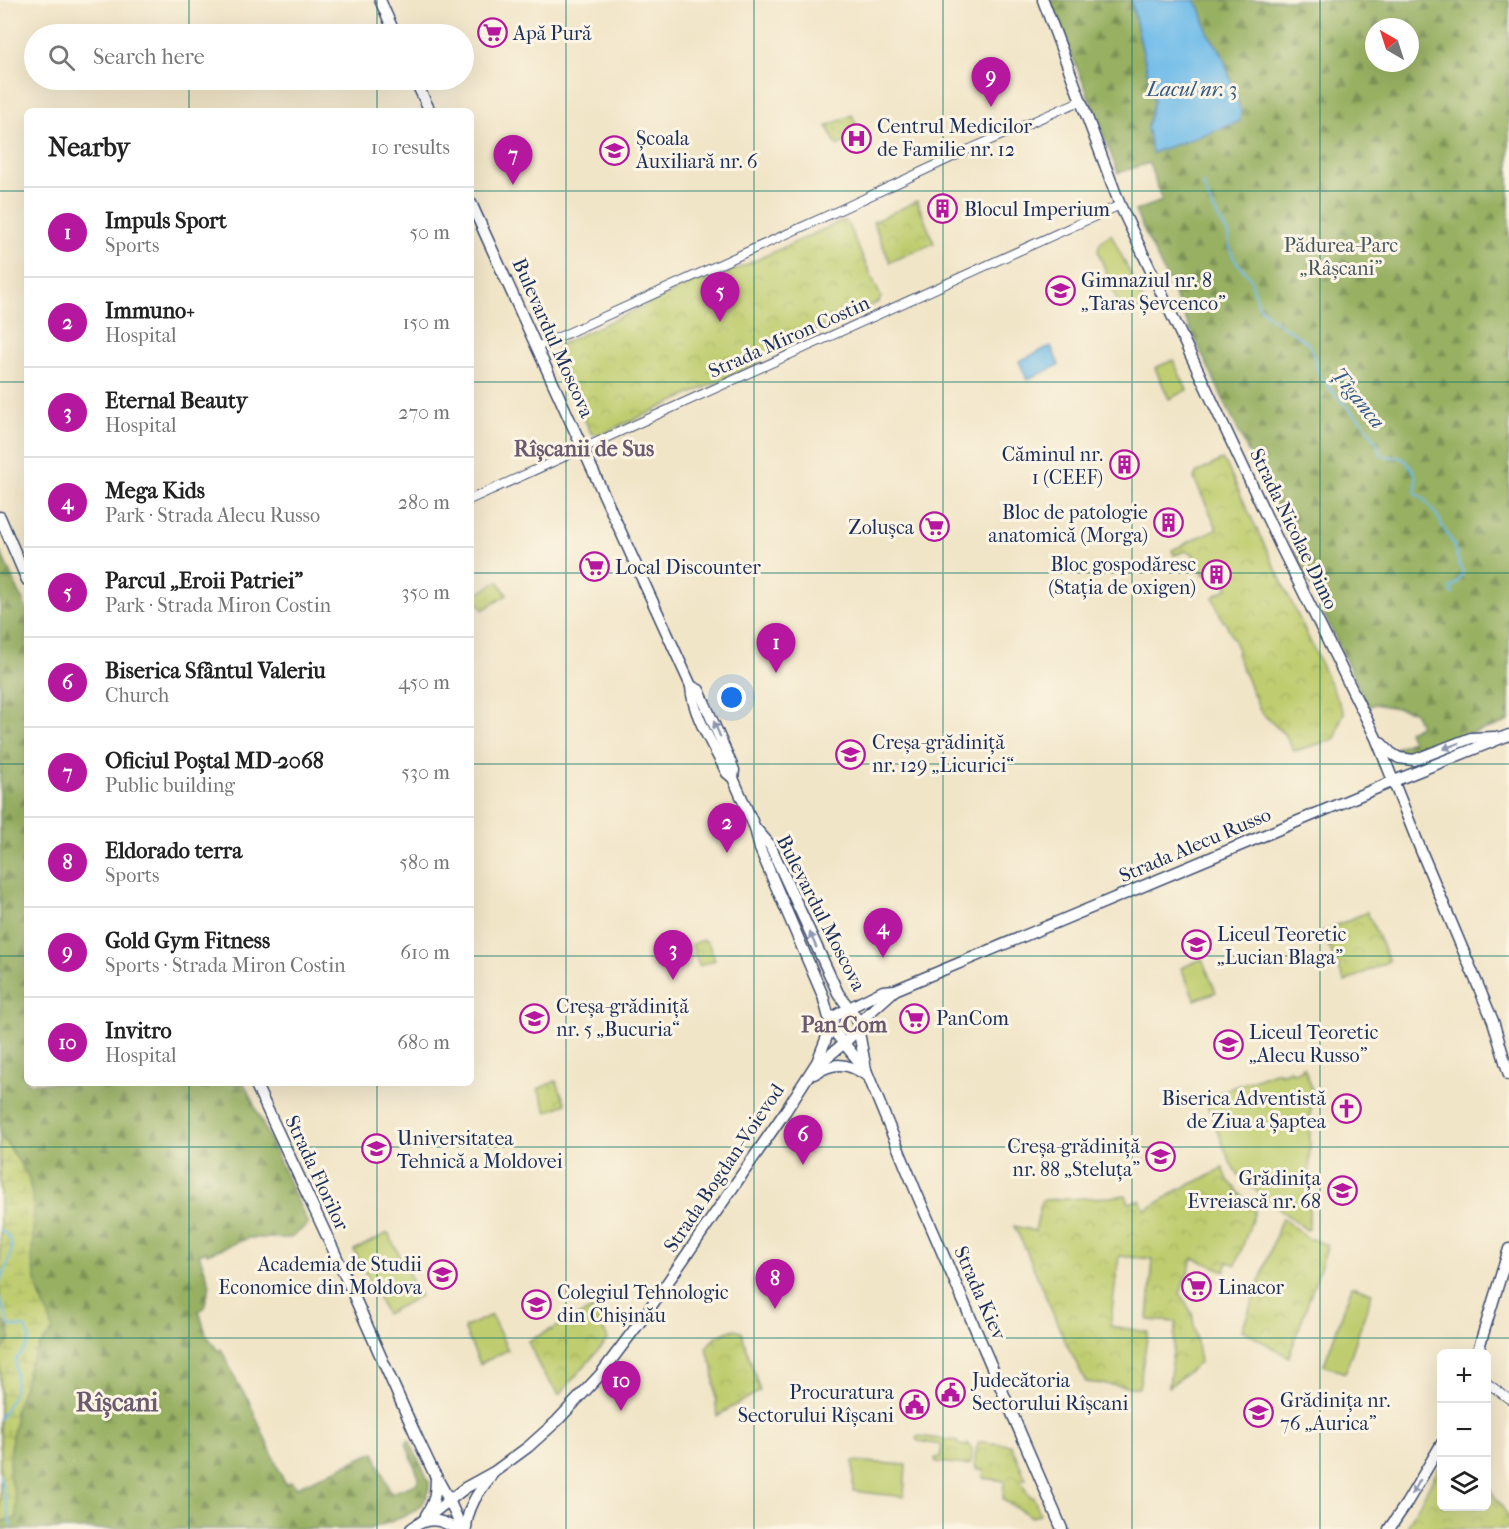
<!DOCTYPE html>
<meta charset="utf-8">
<style>
body{margin:0;font-family:"IM FELL French Canon",serif;background:#f6f6f6;color:#222}
.controls{position:absolute;right:18px;bottom:18px;display:grid;overflow:hidden;border-radius:9px;box-shadow:0 6px 24px #0002}
.controls button{width:54px;height:54px;display:grid;place-items:center;padding:0;border:0;border-bottom:2px solid #e0e0e0;background:#fff;color:#222;font:30px sans-serif}
.compass{position:absolute;left:1365px;top:18px;width:54px;height:54px;border-radius:50%;background:#fff;box-shadow:0 6px 24px #0002;rotate:321deg}
.you{position:absolute;left:732px;top:698px;width:21px;height:21px;margin:-15px;border:4px solid #fff;border-radius:50%;background:#1a73e8;box-shadow:0 0 0 9px #1a73e833}
.badge{display:grid;place-items:center;width:39px;height:39px;border-radius:50%;background:#b5179e;color:#fff;font-size:20px;font-weight:700}
.pin{position:absolute;translate:-50% -50px;filter:drop-shadow(0 2px 3px #0008)}
.pin::after{content:'';position:absolute;top:32px;width:21px;height:18px;background:inherit;clip-path:polygon(0 0,100% 0,50% 100%)}
.list{margin:0;padding:0;list-style:none}
h2{display:flex;justify-content:space-between;align-items:center;height:78px;margin:0;padding:0 24px;font-size:26px}
h2 small{font-size:20px;font-weight:400;color:#767676}
.list li{display:grid;grid-template-columns:39px 1fr auto;gap:18px;align-items:center;box-sizing:border-box;height:90px;padding:0 24px;border-top:2px solid #e0e0e0}
.list b{display:block;font-size:22px;white-space:nowrap}
.list p{margin:0;font-size:20px;white-space:nowrap;color:#767676}
.list em{font-size:20px;font-style:normal;color:#767676}
.icon{flex:none;width:33px;height:33px;fill:none;stroke:currentColor;stroke-width:2;stroke-linecap:round;stroke-linejoin:round}
.map{position:relative;flex:none;width:1509px;height:1529px;overflow:hidden}
.search{position:absolute;background:#fff;box-shadow:0 6px 24px #0002;left:24px;top:24px;width:450px;height:66px;display:flex;align-items:center;gap:15px;box-sizing:border-box;padding:0 21px;border-radius:33px;color:#767676;font-size:22px}
.panel{position:absolute;background:#fff;box-shadow:0 6px 24px #0002;left:24px;top:108px;width:450px;height:978px;border-radius:9px}
.map>svg:first-child{display:block}
.forest{fill:url(#forest-firs);stroke:#597060;stroke-width:1.5;fill-rule:evenodd}
.wetland{fill:url(#wetland-marsh);stroke:#6d7e66;stroke-width:1.5}
.park{fill:url(#park-crowns);stroke:#6d7e66;stroke-width:1.5}
.garden{fill:url(#garden-dots);stroke:#6d7e66;stroke-width:1.5}
.pitch{fill:#bfcd6f;stroke:#6d7e66;stroke-width:1.5}
.water{fill:#6fbce9;stroke:#4576a4;stroke-width:1.5}
.lines{fill:none;stroke-linecap:round;stroke-linejoin:round}
.stream{stroke:#6fbce9;stroke-width:2}
.minor-casing{stroke:#3b4a6e;stroke-width:10}
.major-casing{stroke:#3b4a6e;stroke-width:13}
.minor{stroke:#fff;stroke-width:8}
.major{stroke:#fff;stroke-width:10}
.oneway{fill:#8d97ae}
.grid{fill:none;stroke:#0f766e;stroke-width:1.5;stroke-opacity:0.55}
.labels{text-anchor:middle;dominant-baseline:central;stroke-width:6;stroke-linejoin:round;paint-order:stroke}
.poi-label{font-size:20px;fill:#1b2f5e;stroke:#fcf5e5;text-anchor:start}
.park-label{font-size:20px;fill:#445662;stroke:#fcf5e5}
.street-label{font-size:20px;fill:#1b2f5e;stroke:#fcf5e5}
.water-label{font-size:21px;font-style:italic;fill:#345988;stroke:#fcf5e5}
.quarter-label{font-size:22px;font-weight:bold;fill:#6b5a70;stroke:#fcf5e5}
.district-label{font-size:26px;font-weight:bold;fill:#6b5a70;stroke:#fcf5e5}
</style>
<div class="map">
<svg width="1509" height="1529" viewBox="0 0 1509 1529">
<defs>
<pattern id="forest-firs" width="22" height="20" patternUnits="userSpaceOnUse" patternTransform="scale(1.5)"><rect width="22" height="20" fill="#97b062"/><path d="M5 1l3.5 6h-7zM16 11l3.5 6h-7z" fill="#7a9054"/></pattern>
<pattern id="wetland-marsh" width="20" height="14" patternUnits="userSpaceOnUse" patternTransform="scale(1.5)"><rect width="20" height="14" fill="#bfcd6f"/><path d="M1 5h8M5 5V1M11 12h8M15 12V8" fill="none" stroke="#a4b063"/></pattern>
<pattern id="park-crowns" width="20" height="18" patternUnits="userSpaceOnUse" patternTransform="scale(1.5)"><rect width="20" height="18" fill="#bfcd6f"/><path d="M2 6a3 3 0 1 1 6 0M12 15a3 3 0 1 1 6 0" fill="none" stroke="#a4b063"/></pattern>
<pattern id="garden-dots" width="8" height="8" patternUnits="userSpaceOnUse" patternTransform="scale(1.5)"><rect width="8" height="8" fill="#bfcd6f"/><path d="M2 2h.1M6 6h.1" fill="none" stroke="#a4b063" stroke-width="1.8" stroke-linecap="round"/></pattern>
</defs>
<rect width="100%" height="100%" fill="#fcf5e5"/>
<filter id="ink" filterUnits="userSpaceOnUse"><feTurbulence type="fractalNoise" baseFrequency=".0167" numOctaves="2"/><feDisplacementMap in="SourceGraphic" scale="12" xChannelSelector="R" yChannelSelector="G"/><feConvolveMatrix kernelMatrix="1 2 1 2 8 2 1 2 1" color-interpolation-filters="sRGB"/></filter>
<filter id="wash" filterUnits="userSpaceOnUse"><feTurbulence type="fractalNoise" baseFrequency=".008" numOctaves="4" result="noise"/><feDisplacementMap in="SourceGraphic" scale="24" xChannelSelector="R" yChannelSelector="G"/><feGaussianBlur stdDeviation="1.35" result="paint"/><feColorMatrix in="noise" values="0 0 0 0 0 0 0 0 0 0 0 0 0 0 0 0 0 1.4 0 .05"/><feComposite in="paint" operator="in"/></filter>
<g filter="url(#wash)">
<rect width="100%" height="100%" fill="#f1e5c7"/>
<g class="forest">
<path d="M1049,0H1131L1154,102L1147,127L1152,152L1222,53L1208,34L1200,8L1194,0H1509V721L1493,727L1464,735L1412,755L1397,751L1395,748L1412,741L1408,731L1420,726L1414,711L1374,704L1368,707L1135,211L1162,201L1149,163L1118,173L1086,89ZM1374,27H1410V63H1374Z"/>
<path d="M0,551L27,610V1083H244L308,1224L291,1238H249L207,1254L206,1251L199,1254L210,1285L204,1308L199,1311L206,1334L218,1351L221,1349L239,1386L248,1399L285,1484L291,1482L297,1487L374,1452L391,1493L416,1484L419,1478L406,1443L409,1440L429,1482C432,1513 391,1521 369,1529H0Z"/>
</g>
<polygon class="wetland" points="0,1135 6,1142 28,1176 34,1204 32,1261 39,1294 50,1319 53,1331 40,1345 29,1365 25,1383 15,1410 15,1425 12,1436 9,1473 15,1496 17,1517 2,1522 0,1512 0,1353 10,1340 9,1328 0,1317"/>
<g class="park">
<polygon points="917,201 934,243 890,262 873,222"/>
<polygon points="842,221 846,221 847,223 881,297 879,302 762,355 759,363 600,435 593,434 590,431 556,357 556,351 559,345 699,280 708,282"/>
<polygon points="1222,460 1226,464 1344,713 1341,719 1336,737 1332,740 1294,751 1286,736 1261,712 1237,656 1238,650 1226,623 1223,621 1213,598 1214,596 1228,588 1221,570 1204,575 1193,554 1186,551 1174,555 1172,550 1216,529 1216,526 1194,478 1196,473"/>
<polygon points="1367,912 1389,961 1345,982 1322,932"/>
<polygon points="703,940 708,942 715,960 699,966 692,944"/>
<polygon points="556,1081 566,1104 547,1112 538,1089"/>
<polygon points="1223,1167 1228,1180 1255,1211 1236,1265 1228,1262 1225,1271 1193,1258 1180,1294 1192,1313 1200,1362 1169,1387 1176,1322 1148,1320 1153,1259 1119,1256 1110,1326 1148,1332 1139,1388 1086,1382 1063,1337 1026,1250 1014,1226 1035,1231 1042,1200 1109,1197 1126,1195 1129,1203 1140,1200 1145,1210 1153,1206 1178,1190 1221,1170"/>
<polygon points="1282,1218 1308,1238 1328,1245 1289,1357 1242,1330"/>
<polygon points="594,1308 608,1339 559,1395 542,1372 528,1341"/>
<path d="M735,1329L741,1331L760,1391L717,1416L713,1367L706,1348C713,1337 723,1333 735,1329Z"/>
<polygon points="918,1436 956,1441 959,1445 966,1446 968,1443 972,1449 971,1463 967,1465 936,1462 935,1458 940,1457 942,1445 918,1441 916,1439"/>
<path d="M979,1442H982L1011,1445L1026,1479L1020,1481L1030,1497H1033L1040,1513L1039,1515L1032,1517L1003,1500L1004,1481L983,1478L984,1470L976,1469C974,1462 975,1449 979,1442Z"/>
<polygon points="1441,1464 1442,1506 1486,1506 1487,1485 1507,1514 1509,1519 1509,1529 1407,1529 1408,1525"/>
</g>
<polygon class="garden" points="852,115 861,135 837,146 827,126"/>
<g class="pitch">
<path d="M1111,234L1146,306L1123,316L1098,251C1099,241 1104,239 1111,234Z"/>
<polygon points="1173,360 1187,390 1169,399 1155,368"/>
<polygon points="498,581 507,595 483,610 474,596"/>
<polygon points="1202,959 1216,992 1195,1000 1181,968"/>
<polygon points="1304,1067 1313,1091 1314,1098 1310,1114 1309,1229 1307,1230 1263,1197 1234,1170 1231,1164 1204,1098 1278,1071 1280,1074 1291,1070 1293,1073 1302,1070 1302,1068"/>
<polygon points="388,1233 420,1296 386,1314 354,1250"/>
<polygon points="1352,1286 1372,1293 1345,1373 1324,1365"/>
<polygon points="491,1315 508,1350 480,1364 464,1328"/>
<polygon points="853,1461 906,1465 904,1497 853,1491"/>
</g>
<g class="water">
<polygon points="1131,0 1194,0 1200,8 1208,34 1222,53 1241,112 1239,122 1152,153 1147,127 1154,101"/>
<polygon points="1051,346 1059,365 1027,380 1019,361"/>
</g>
<g class="lines">
<g class="stream">
<path d="M1203,183L1211,205L1228,234L1229,244L1232,254L1235,260L1250,277L1259,306L1271,318L1307,342L1312,350L1319,376L1345,405L1364,423L1377,443L1381,455C1389,458 1394,456 1401,458C1408,461 1415,472 1416,479C1417,484 1415,489 1416,494L1424,499L1438,517L1445,531L1454,545L1459,564L1463,572L1456,585L1450,588L1453,594"/>
<path d="M0,1230C23,1240 6,1266 0,1283"/>
<path d="M0,1298L9,1325C15,1328 20,1326 26,1328L30,1339L25,1349L16,1359L15,1387L12,1397L0,1419"/>
<polyline points="0,1475 11,1526"/>
</g>
</g>
</g>
<g filter="url(#ink)">
<g class="lines">
<defs>
<g id="minor">
<polyline points="537,347 844,208 970,149 1080,101"/>
<polyline points="471,499 1120,205"/>
<polyline points="1486,1382 1509,1399"/>
</g>
<g id="major">
<polyline points="380,0 395,34"/>
<polyline points="1043,0 1120,205 1280,545 1376,738 1422,853 1493,1021 1509,1075"/>
<polyline points="415,80 430,111"/>
<path d="M471,203L691,686C692,714 714,747 727,773L733,778L755,828L760,849L823,996L832,1029L866,1070"/>
<polyline points="0,517 27,580"/>
<polyline points="691,686 699,690 734,770 733,778"/>
<polyline points="1380,742 1391,753 1399,758 1414,760 1471,738 1495,737"/>
<path d="M757,830L770,845L838,993L857,1019C858,1023 859,1025 857,1029C855,1036 823,1060 816,1066"/>
<polyline points="858,1023 895,990"/>
<polyline points="858,1027 866,1070 879,1102 917,1194 1062,1529"/>
<path d="M814,1074C834,1062 846,1062 866,1075"/>
<polyline points="255,1083 333,1249 414,1431 433,1471 449,1500 462,1529"/>
<polyline points="1477,1354 1509,1249"/>
<path d="M426,1515C435,1502 436,1492 436,1476"/>
<polyline points="420,1523 465,1488 494,1472 528,1447 557,1421 600,1375 643,1318 785,1112 817,1062 835,1016 849,1008 883,991 895,990 1394,781 1509,735"/>
<path d="M411,1529C425,1517 441,1518 455,1529"/>
<path d="M466,1529C467,1508 478,1492 491,1476"/>
<polyline points="1389,1529 1406,1504 1442,1443"/>
</g>
</defs>
<use href="#minor" class="minor-casing"/>
<use href="#major" class="major-casing"/>
<use href="#minor" class="minor"/>
<use href="#major" class="major"/>
</g>
<defs><path id="oneway-solid" d="M-6-.8H1V-3.2L6.5 0L1 3.2V.8H-6Z" transform="scale(1.5)"/></defs>
<g class="oneway">
<use href="#oneway-solid" transform="translate(717 729) rotate(-113)"/>
<use href="#oneway-solid" transform="translate(1451 746) rotate(159)"/>
<use href="#oneway-solid" transform="translate(813 940) rotate(-114)"/>
<use href="#oneway-solid" transform="translate(1416 1487) rotate(120)"/>
</g>
</g>
<path class="grid" d="M189,0V34M377,0V34M566,0V1529M754,0V1529M943,0V1529M1132,0V1529M1320,0V1529M189,80V111M377,80V111M0,191H27M471,191H1509M0,382H27M471,382H1509M0,573H27M471,573H1509M0,764H27M471,764H1509M0,956H27M471,956H1509M189,1083V1529M377,1083V1529M0,1147H1509M0,1338H1509"/>
<defs>
<symbol id="supermarket-ring" viewBox="-11 -11 22 22"><circle r="9.5" fill="#fcf5e5" stroke="#b5179e" stroke-width="1.5"/><path d="M-6-5.5h2.5l.6 2H6L4.5 2H-2.5L-4.4-4H-6ZM-1.5 3.2a1.3 1.3 0 1 0 .1 0ZM3 3.2a1.3 1.3 0 1 0 .1 0Z" fill="#b5179e"/></symbol>
<symbol id="hospital-ring" viewBox="-11 -11 22 22"><circle r="9.5" fill="#fcf5e5" stroke="#b5179e" stroke-width="1.5"/><path d="M-5-5h3v3.5h4V-5h3V5h-3V1.5h-4V5h-3Z" fill="#b5179e"/></symbol>
<symbol id="school-ring" viewBox="-11 -11 22 22"><circle r="9.5" fill="#fcf5e5" stroke="#b5179e" stroke-width="1.5"/><path d="M0-5L7-2L0 1L-7-2ZM-4 1L0 2.5L4 1V4Q0 6-4 4Z" fill="#b5179e"/></symbol>
<symbol id="building-ring" viewBox="-11 -11 22 22"><circle r="9.5" fill="#fcf5e5" stroke="#b5179e" stroke-width="1.5"/><path d="M-4-6H4V6H1V3H-1V6H-4ZM-2.5-4.3h1.7v1.8h-1.7ZM.8-4.3h1.7v1.8H.8ZM-2.5-1h1.7V.8h-1.7ZM.8-1h1.7V.8H.8Z" fill="#b5179e"/></symbol>
<symbol id="church-ring" viewBox="-11 -11 22 22"><circle r="9.5" fill="#fcf5e5" stroke="#b5179e" stroke-width="1.5"/><path d="M-1.2-6h2.4v3.5h3.3v2.4h-3.3V6h-2.4V-.1h-3.3v-2.4h3.3Z" fill="#b5179e"/></symbol>
<symbol id="university-ring" viewBox="-11 -11 22 22"><circle r="9.5" fill="#fcf5e5" stroke="#b5179e" stroke-width="1.5"/><path d="M0-5L7-2L0 1L-7-2ZM-4 1L0 2.5L4 1V4Q0 6-4 4Z" fill="#b5179e"/></symbol>
<symbol id="civic-ring" viewBox="-11 -11 22 22"><circle r="9.5" fill="#fcf5e5" stroke="#b5179e" stroke-width="1.5"/><path d="M-.6-6.5H3V-4.5H.6V-3L4-1V1h2V6H-6V1h2V-1L-.6-3ZM-1.2 2.5V6h2.4V2.5Z" fill="#b5179e"/></symbol>
</defs>
<g fill-rule="evenodd">
<use href="#supermarket-ring" x="476" y="16" width="33" height="33"/>
<use href="#hospital-ring" x="840" y="122" width="33" height="33"/>
<use href="#school-ring" x="598" y="134" width="33" height="33"/>
<use href="#building-ring" x="926" y="192" width="33" height="33"/>
<use href="#school-ring" x="1044" y="274" width="33" height="33"/>
<use href="#building-ring" x="1108" y="448" width="33" height="33"/>
<use href="#building-ring" x="1152" y="506" width="33" height="33"/>
<use href="#supermarket-ring" x="918" y="510" width="33" height="33"/>
<use href="#supermarket-ring" x="578" y="550" width="33" height="33"/>
<use href="#building-ring" x="1200" y="558" width="33" height="33"/>
<use href="#school-ring" x="834" y="738" width="33" height="33"/>
<use href="#school-ring" x="1180" y="928" width="33" height="33"/>
<use href="#school-ring" x="518" y="1002" width="33" height="33"/>
<use href="#supermarket-ring" x="898" y="1002" width="33" height="33"/>
<use href="#school-ring" x="1212" y="1028" width="33" height="33"/>
<use href="#church-ring" x="1330" y="1092" width="33" height="33"/>
<use href="#university-ring" x="360" y="1132" width="33" height="33"/>
<use href="#school-ring" x="1144" y="1140" width="33" height="33"/>
<use href="#school-ring" x="1326" y="1174" width="33" height="33"/>
<use href="#university-ring" x="426" y="1258" width="33" height="33"/>
<use href="#supermarket-ring" x="1180" y="1270" width="33" height="33"/>
<use href="#university-ring" x="520" y="1288" width="33" height="33"/>
<use href="#civic-ring" x="934" y="1376" width="33" height="33"/>
<use href="#civic-ring" x="898" y="1388" width="33" height="33"/>
<use href="#school-ring" x="1242" y="1396" width="33" height="33"/>
</g>
<g class="labels">
<g class="poi-label">
<text x="513" y="33">Apă Pură</text>
<text x="877" y="126">Centrul Medicilor<tspan x="877" dy="23">de Familie nr. 12</tspan></text>
<text x="636" y="138">Școala<tspan x="636" dy="23">Auxiliară nr. 6</tspan></text>
<text x="964" y="209">Blocul Imperium</text>
<text x="1081" y="280">Gimnaziul nr. 8<tspan x="1081" dy="23">„Taras Șevcenco”</tspan></text>
<text x="1103" y="454" text-anchor="end">Căminul nr.<tspan x="1103" dy="23">1 (CEEF)</tspan></text>
<text x="1148" y="512" text-anchor="end">Bloc de patologie<tspan x="1148" dy="23">anatomică (Morga)</tspan></text>
<text x="914" y="527" text-anchor="end">Zolușca</text>
<text x="1196" y="564" text-anchor="end">Bloc gospodăresc<tspan x="1196" dy="23">(Stația de oxigen)</tspan></text>
<text x="615" y="567">Local Discounter</text>
<text x="872" y="742">Creșa-grădiniță<tspan x="872" dy="23">nr. 129 „Licurici“</tspan></text>
<text x="1217" y="934">Liceul Teoretic<tspan x="1217" dy="23">„Lucian Blaga”</tspan></text>
<text x="556" y="1006">Creșa-grădiniță<tspan x="556" dy="23">nr. 5 „Bucuria“</tspan></text>
<text x="936" y="1018">PanCom</text>
<text x="1249" y="1032">Liceul Teoretic<tspan x="1249" dy="23">„Alecu Russo”</tspan></text>
<text x="1326" y="1098" text-anchor="end">Biserica Adventistă<tspan x="1326" dy="23">de Ziua a Șaptea</tspan></text>
<text x="397" y="1138">Universitatea<tspan x="397" dy="23">Tehnică a Moldovei</tspan></text>
<text x="1140" y="1146" text-anchor="end">Creșa-grădiniță<tspan x="1140" dy="23">nr. 88 „Steluța”</tspan></text>
<text x="1321" y="1178" text-anchor="end">Grădinița<tspan x="1321" dy="23">Evreiască nr. 68</tspan></text>
<text x="422" y="1264" text-anchor="end">Academia de Studii<tspan x="422" dy="23">Economice din Moldova</tspan></text>
<text x="1218" y="1287">Linacor</text>
<text x="557" y="1292">Colegiul Tehnologic<tspan x="557" dy="23">din Chișinău</tspan></text>
<text x="972" y="1380">Judecătoria<tspan x="972" dy="23">Sectorului Rîșcani</tspan></text>
<text x="894" y="1392" text-anchor="end">Procuratura<tspan x="894" dy="23">Sectorului Rîșcani</tspan></text>
<text x="1280" y="1400">Grădinița nr.<tspan x="1280" dy="23">76 „Aurica”</tspan></text>
</g>
<g class="park-label">
<text x="1341" y="245">Pădurea-Parc<tspan x="1341" dy="23">„Râșcani”</tspan></text>
</g>
<g class="street-label">
<text transform="translate(789 337) rotate(-24)">Strada Miron Costin</text>
<text transform="translate(553 338) rotate(66)">Bulevardul Moscova</text>
<text transform="translate(1294 529) rotate(64)">Strada Nicolae Dimo</text>
<text transform="translate(1195 845) rotate(-23)">Strada Alecu Russo</text>
<text transform="translate(821 913) rotate(63)">Bulevardul Moscova</text>
<text transform="translate(724 1168) rotate(-56)">Strada Bogdan-Voievod</text>
<text transform="translate(317 1173) rotate(65)">Strada Florilor</text>
<text transform="translate(980 1293) rotate(66)">Strada Kiev</text>
</g>
<g class="water-label">
<text x="1192" y="89">Lacul nr. 3</text>
<text transform="translate(1358 398) rotate(51)">Țîganca</text>
</g>
<g class="quarter-label">
<text x="584" y="449">Rîșcanii de Sus</text>
<text x="844" y="1025">Pan-Com</text>
</g>
<g class="district-label">
<text x="117" y="1402">Rîșcani</text>
</g>
</g>
</svg>
<div class="controls">
<button>+</button>
<button>−</button>
<button><svg class="icon" aria-label="layers" viewBox="0 0 24 24"><path d="M12 4l9 5-9 5-9-5zM3 14l9 5 9-5"/></svg></button>
</div>
<svg class="compass" viewBox="-18 -18 36 36"><path d="M0-13l5 13h-10z" fill="#e53935"/><path d="M0 13l5-13h-10z" fill="#767676"/></svg>
<div class="you"></div>
<div class="pin badge" style="left:776px;top:673px">1</div>
<div class="pin badge" style="left:727px;top:853px">2</div>
<div class="pin badge" style="left:673px;top:980px">3</div>
<div class="pin badge" style="left:883px;top:958px">4</div>
<div class="pin badge" style="left:720px;top:322px">5</div>
<div class="pin badge" style="left:803px;top:1165px">6</div>
<div class="pin badge" style="left:513px;top:185px">7</div>
<div class="pin badge" style="left:775px;top:1309px">8</div>
<div class="pin badge" style="left:991px;top:107px">9</div>
<div class="pin badge" style="left:621px;top:1411px">10</div>
<div class="search"><svg class="icon" aria-label="search" viewBox="0 0 24 24"><circle cx="10" cy="10" r="6"/><path d="M15 15l6 6"/></svg>Search here</div>
<section class="panel">
<h2>Nearby<small>10 results</small></h2>
<ul class="list">
<li><span class="badge">1</span><div><b>Impuls Sport</b><p>Sports</p></div><em>50 m</em></li>
<li><span class="badge">2</span><div><b>Immuno+</b><p>Hospital</p></div><em>150 m</em></li>
<li><span class="badge">3</span><div><b>Eternal Beauty</b><p>Hospital</p></div><em>270 m</em></li>
<li><span class="badge">4</span><div><b>Mega Kids</b><p>Park · Strada Alecu Russo</p></div><em>280 m</em></li>
<li><span class="badge">5</span><div><b>Parcul „Eroii Patriei”</b><p>Park · Strada Miron Costin</p></div><em>350 m</em></li>
<li><span class="badge">6</span><div><b>Biserica Sfântul Valeriu</b><p>Church</p></div><em>450 m</em></li>
<li><span class="badge">7</span><div><b>Oficiul Poștal MD-2068</b><p>Public building</p></div><em>530 m</em></li>
<li><span class="badge">8</span><div><b>Eldorado terra</b><p>Sports</p></div><em>580 m</em></li>
<li><span class="badge">9</span><div><b>Gold Gym Fitness</b><p>Sports · Strada Miron Costin</p></div><em>610 m</em></li>
<li><span class="badge">10</span><div><b>Invitro</b><p>Hospital</p></div><em>680 m</em></li>
</ul>
</section>
</div>
